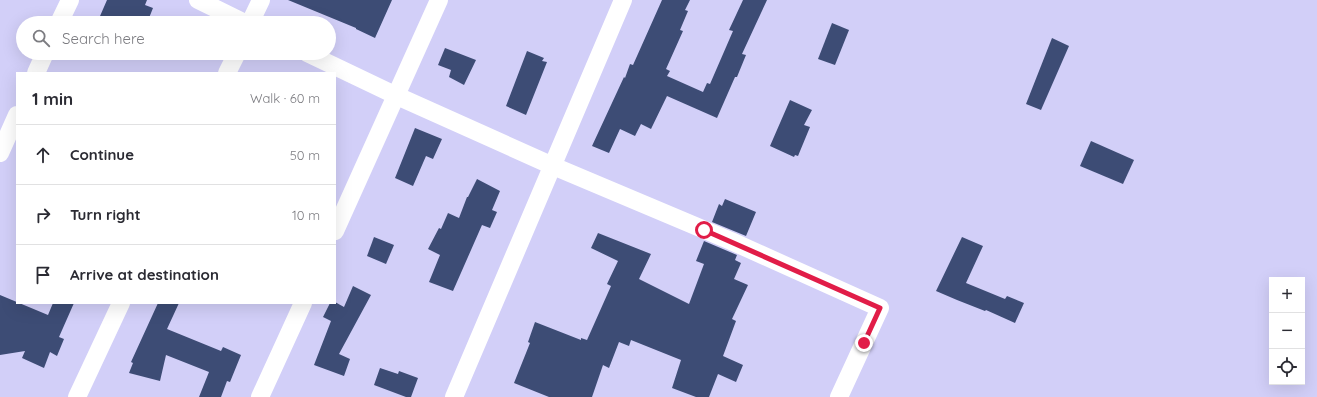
<!DOCTYPE html>
<meta charset="utf-8">
<style>
body{margin:0;font-family:Quicksand,sans-serif;background:#f2f2f3;color:#2b2b33}
.controls{position:absolute;right:12px;bottom:12px;display:grid;overflow:hidden;border-radius:0px;box-shadow:0 4px 16px #0002}
.controls button{width:36px;height:36px;display:grid;place-items:center;padding:0;border:0;border-bottom:1px solid #e1e1e2;background:#fff;color:#2b2b33;font:20px sans-serif}
.stop{position:absolute;width:12px;height:12px;margin:-9px;border:3px solid #e11d48;border-radius:50%;background:#fff}
.stop.end{background:#e11d48;border-color:#fff;box-shadow:0 1px 4px #0008}
.list{margin:0;padding:0;list-style:none}
h2{display:flex;justify-content:space-between;align-items:center;height:52px;margin:0;padding:0 16px;font-size:17px}
h2 small{font-size:13px;font-weight:400;color:#7c7c81}
.list li{display:grid;grid-template-columns:26px 1fr auto;gap:12px;align-items:center;box-sizing:border-box;height:60px;padding:0 16px;border-top:1px solid #e1e1e2}
.list b{display:block;font-size:15px;white-space:nowrap}
.list em{font-size:13px;font-style:normal;color:#7c7c81}
.icon{flex:none;width:22px;height:22px;fill:none;stroke:currentColor;stroke-width:2;stroke-linecap:round;stroke-linejoin:round}
.map{position:relative;flex:none;width:1317px;height:397px;overflow:hidden}
.search{position:absolute;background:#fff;box-shadow:0 4px 16px #0002;left:16px;top:16px;width:320px;height:44px;display:flex;align-items:center;gap:10px;box-sizing:border-box;padding:0 14px;border-radius:22px;color:#7c7c81;font-size:15px}
.panel{position:absolute;background:#fff;box-shadow:0 4px 16px #0002;left:16px;top:72px;width:320px;height:232px;border-radius:0px}
.map>svg:first-child{display:block}
.building{fill:#3d4c75}
.lines{fill:none;stroke-linecap:round;stroke-linejoin:round}
.minor{stroke:#fff;stroke-width:18}
.route{stroke:#e11d48;stroke-width:5}
</style>
<div class="map">
<svg width="1317" height="397" viewBox="0 0 1317 397">
<rect width="100%" height="100%" fill="#d2cff8"/>
<g class="building">
<polygon points="107,0 147,0 145,5 153,8 147,23 97,23"/>
<polygon points="288,0 392,0 375,38 356,29 356,28"/>
<polygon points="662,0 690,0 685,10 688,11 680,30 683,31 666,69 670,71 667,76 703,92 707,83 710,84 733,31 729,30 743,0 767,0 742,54 746,55 737,77 735,77 717,118 667,96 651,129 641,124 635,136 620,129 609,153 592,146 624,77 625,78 630,64 633,65"/>
<polygon points="832,23 849,30 835,65 818,59"/>
<polygon points="1052,38 1069,46 1041,110 1026,104"/>
<polygon points="445,48 476,60 464,85 449,77 451,70 438,65"/>
<polygon points="527,51 544,58 542,61 547,62 526,115 506,106"/>
<polygon points="790,100 812,110 804,125 810,127 798,156 795,155 794,157 770,146"/>
<polygon points="415,128 442,139 433,159 426,156 413,186 395,178"/>
<polygon points="1091,141 1134,160 1123,184 1080,166"/>
<polygon points="477,179 500,191 492,210 497,212 490,228 482,225 453,291 429,282 440,255 428,249 439,228 441,229 448,213 459,218 467,197 468,197"/>
<polygon points="725,199 756,212 746,236 712,222 719,204 722,206"/>
<polygon points="598,233 651,254 639,279 689,304 704,264 696,261 704,241 737,255 735,260 741,263 734,279 748,285 732,319 736,321 723,356 743,365 736,382 718,374 709,397 696,397 672,388 681,360 631,340 629,346 619,342 609,368 603,365 592,397 549,397 514,383 530,343 528,342 535,322 581,340 581,338 587,340 611,286 607,284 618,261 591,248"/>
<polygon points="374,237 394,245 386,264 367,256"/>
<polygon points="962,237 983,246 966,283 1005,299 1007,296 1024,303 1015,323 986,310 985,311 957,300 936,291"/>
<polygon points="353,286 371,295 339,354 350,359 344,376 314,365 331,321 323,317 330,303 335,302 344,307"/>
<polygon points="0,295 48,315 53,303 74,303 59,337 64,339 57,356 50,352 44,368 22,358 25,351 0,355"/>
<polygon points="158,303 179,303 167,329 221,351 223,347 241,355 230,382 227,381 221,397 199,397 209,372 166,355 160,381 129,373 133,363 131,362"/>
<polygon points="380,368 398,374 399,371 418,378 411,397 406,397 374,385"/>
</g>
<g class="lines">
<g class="minor">
<polyline points="198,0 245,23"/>
<polyline points="59,23 70,0"/>
<polyline points="250,23 261,0"/>
<polyline points="307,53 397,96 553,166 731,241 880,308 839,397"/>
<polyline points="36,73 45,53"/>
<polyline points="227,73 237,53"/>
<polyline points="0,153 17,115"/>
<polyline points="335,231 439,0"/>
<polyline points="77,397 121,303"/>
<polyline points="260,397 303,303"/>
<polyline points="454,397 623,0"/>
</g>
</g>
<g class="lines">
<polyline class="route" points="704,230 880,308 864,343"/>
</g>
</svg>
<div class="controls">
<button>+</button>
<button>−</button>
<button><svg class="icon" aria-label="locate" viewBox="0 0 24 24"><circle cx="12" cy="12" r="6"/><path d="M12 2v4M12 18v4M2 12h4M18 12h4"/></svg></button>
</div>
<div class="stop" style="left:704px;top:230px"></div>
<div class="stop end" style="left:864px;top:343px"></div>
<div class="search"><svg class="icon" aria-label="search" viewBox="0 0 24 24"><circle cx="10" cy="10" r="6"/><path d="M15 15l6 6"/></svg>Search here</div>
<section class="panel">
<h2>1 min<small>Walk · 60 m</small></h2>
<ul class="list">
<li><svg class="icon" aria-label="ahead" viewBox="0 0 24 24"><path d="M12 20V5M6 11l6-6 6 6"/></svg><div><b>Continue</b></div><em>50 m</em></li>
<li><svg class="icon" aria-label="right" viewBox="0 0 24 24"><path d="M7 20v-9h11M14 6l5 5-5 5"/></svg><div><b>Turn right</b></div><em>10 m</em></li>
<li><svg class="icon" aria-label="arrive" viewBox="0 0 24 24"><path d="M6 21V4h12l-3 4 3 4H6"/></svg><div><b>Arrive at destination</b></div></li>
</ul>
</section>
</div>
